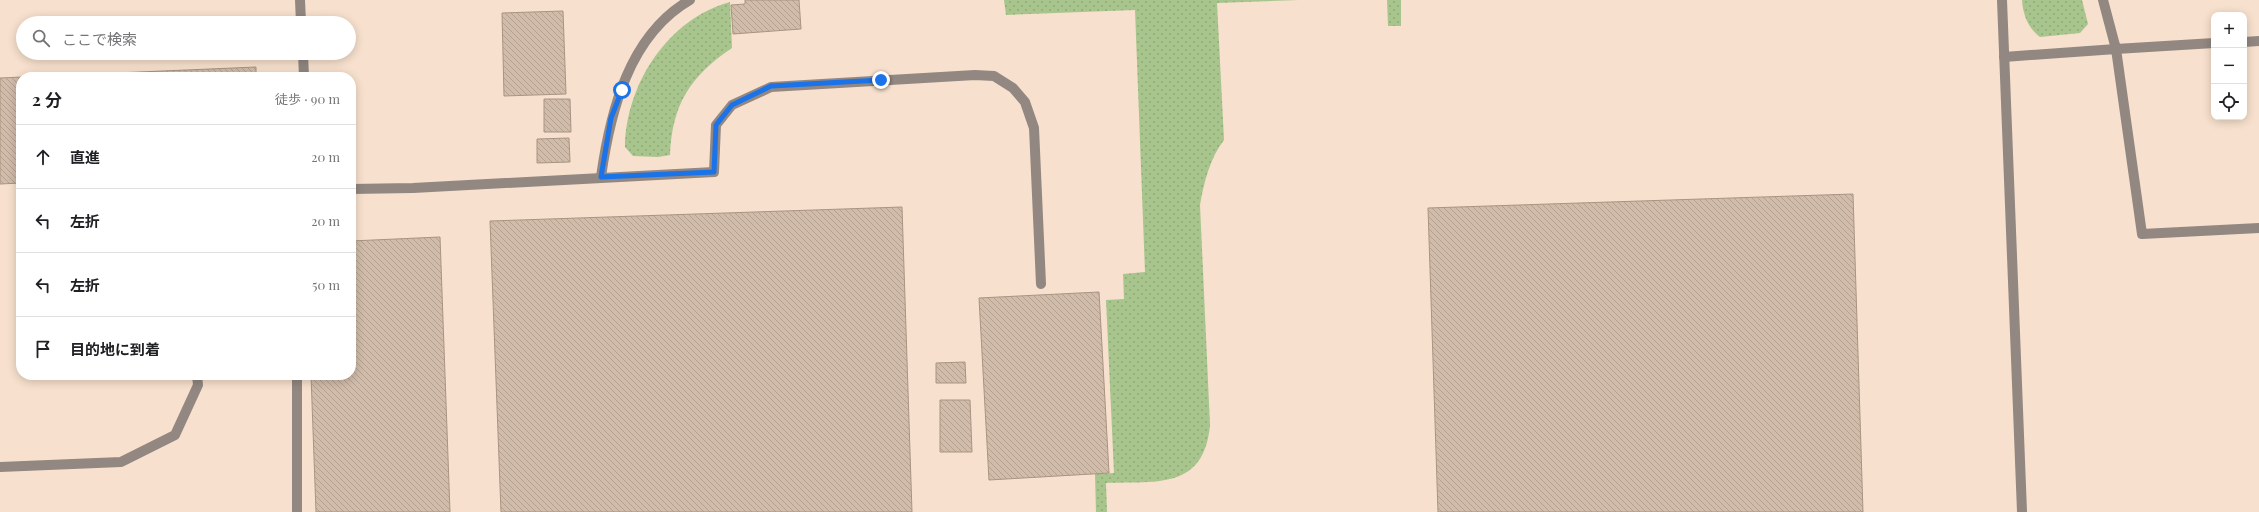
<!DOCTYPE html>
<html lang="ja">
<meta charset="utf-8">
<style>
body{margin:0;font-family:"Playfair Display","Noto Sans JP",serif;background:#f6f6f6;color:#202124}
.controls{position:absolute;right:12px;top:12px;display:grid;overflow:hidden;border-radius:8px;box-shadow:0 2px 10px #0003}
.controls button{width:36px;height:36px;display:grid;place-items:center;padding:0;border:0;border-bottom:1px solid #e0e0e0;background:#fff;color:#202124;font:20px sans-serif}
.stop{position:absolute;width:12px;height:12px;margin:-9px;border:3px solid #1a73e8;border-radius:50%;background:#fff}
.stop.end{background:#1a73e8;border-color:#fff;box-shadow:0 1px 4px #0008}
.list{margin:0;padding:0;list-style:none}
h2{display:flex;justify-content:space-between;align-items:center;height:52px;margin:0;padding:0 16px;font-size:17px}
h2 small{font-size:13px;font-weight:400;color:#757577}
.list li{display:grid;grid-template-columns:26px 1fr auto;gap:12px;align-items:center;box-sizing:border-box;height:64px;padding:0 16px;border-top:1px solid #e0e0e0}
.list b{display:block;font-size:15px;white-space:nowrap}
.list em{font-size:13px;font-style:normal;color:#757577}
.icon{flex:none;width:22px;height:22px;fill:none;stroke:currentColor;stroke-width:2;stroke-linecap:round;stroke-linejoin:round}
.map{position:relative;flex:none;width:2259px;height:512px;overflow:hidden}
.search{position:absolute;background:#fff;box-shadow:0 2px 10px #0003;left:16px;top:16px;width:340px;height:44px;display:flex;align-items:center;gap:10px;box-sizing:border-box;padding:0 14px;border-radius:22px;color:#757577;font-size:15px}
.panel{position:absolute;background:#fff;box-shadow:0 2px 10px #0003;left:16px;top:72px;width:340px;height:308px;border-radius:16px}
.map>svg:first-child{display:block}
.grass{fill:url(#grass-dots)}
.building{fill:url(#building-back-hatch);stroke:#a99482}
.lines{fill:none;stroke-linecap:round;stroke-linejoin:round}
.minor{stroke:#928781;stroke-width:10}
.route{stroke:#1a73e8;stroke-width:5}
</style>
<div class="map">
<svg width="2259" height="512" viewBox="0 0 2259 512">
<defs>
<pattern id="grass-dots" width="8" height="8" patternUnits="userSpaceOnUse"><rect width="8" height="8" fill="#a8c58d"/><path d="M2 2h.1M6 6h.1" fill="none" stroke="#90a878" stroke-width="1.8" stroke-linecap="round"/></pattern>
<pattern id="building-back-hatch" width="6" height="6" patternUnits="userSpaceOnUse"><rect width="6" height="6" fill="#d1bba9"/><path d="M-1 5l2 2M0 0l6 6M5-1l2 2" fill="none" stroke="#b3a090"/></pattern>
</defs>
<rect width="100%" height="100%" fill="#f7e0cd"/>
<g class="grass">
<path d="M1004,0H1299L1217,3L1224,140C1210,158 1204,182 1200,205L1210,425C1204,490 1157,481 1106,483L1107,512H1096L1095,474L1114,473L1106,300L1124,299L1123,274L1145,272L1135,10L1006,15Z"/>
<polygon points="1387,0 1401,0 1401,26 1388,26"/>
<path d="M2022,0H2082L2088,24L2080,33L2040,37C2028,28 2023,15 2022,0Z"/>
<path d="M730,2L732,48C690,76 672,105 670,155L658,157L633,156L625,147C626,84 668,19 730,2Z"/>
</g>
<g class="building">
<polygon points="745,0 799,0 801,29 733,34 731,5 745,4"/>
<polygon points="563,11 566,94 504,96 502,13"/>
<polygon points="256,67 256,77 21,77 21,183 0,184 0,78"/>
<polygon points="544,99 570,99 571,132 544,132"/>
<polygon points="569,138 570,162 537,163 537,139"/>
<polygon points="1853,194 1863,512 1438,512 1428,208"/>
<polygon points="902,207 912,512 501,512 490,221"/>
<polygon points="440,237 450,512 316,512 311,375 351,375 351,241"/>
<polygon points="1099,292 1109,473 989,480 979,298"/>
<polygon points="965,362 966,383 936,383 936,363"/>
<polygon points="940,400 970,400 972,452 940,452"/>
</g>
<g class="lines">
<g class="minor">
<polyline points="300,0 301,23"/>
<polyline points="2002,0 2022,512"/>
<polyline points="2103,0 2116,49 2214,43"/>
<polyline points="2244,42 2259,41"/>
<polyline points="303,53 304,77"/>
<polyline points="2004,57 2116,49 2142,234 2259,228"/>
<path d="M601,177C610,112 629,35 690,0"/>
<polyline points="351,189 413,188 714,172 716,125 732,105 771,87 975,75 994,76 1013,88 1025,102 1034,128 1041,284"/>
<polyline points="0,467 121,462 175,435 198,385 197,375"/>
<polyline points="297,512 297,375"/>
</g>
</g>
<g class="lines">
<polyline class="route" points="622,90 611,118 601,177 714,172 716,125 732,105 771,86 881,80"/>
</g>
</svg>
<div class="controls">
<button>+</button>
<button>−</button>
<button><svg class="icon" aria-label="locate" viewBox="0 0 24 24"><circle cx="12" cy="12" r="6"/><path d="M12 2v4M12 18v4M2 12h4M18 12h4"/></svg></button>
</div>
<div class="stop" style="left:622px;top:90px"></div>
<div class="stop end" style="left:881px;top:80px"></div>
<div class="search"><svg class="icon" aria-label="search" viewBox="0 0 24 24"><circle cx="10" cy="10" r="6"/><path d="M15 15l6 6"/></svg>ここで検索</div>
<section class="panel">
<h2>2 分<small>徒歩 · 90 m</small></h2>
<ul class="list">
<li><svg class="icon" aria-label="ahead" viewBox="0 0 24 24"><path d="M12 20V5M6 11l6-6 6 6"/></svg><div><b>直進</b></div><em>20 m</em></li>
<li><svg class="icon" aria-label="left" viewBox="0 0 24 24"><path d="M17 20v-9H6M10 6l-5 5 5 5"/></svg><div><b>左折</b></div><em>20 m</em></li>
<li><svg class="icon" aria-label="left" viewBox="0 0 24 24"><path d="M17 20v-9H6M10 6l-5 5 5 5"/></svg><div><b>左折</b></div><em>50 m</em></li>
<li><svg class="icon" aria-label="arrive" viewBox="0 0 24 24"><path d="M6 21V4h12l-3 4 3 4H6"/></svg><div><b>目的地に到着</b></div></li>
</ul>
</section>
</div>
